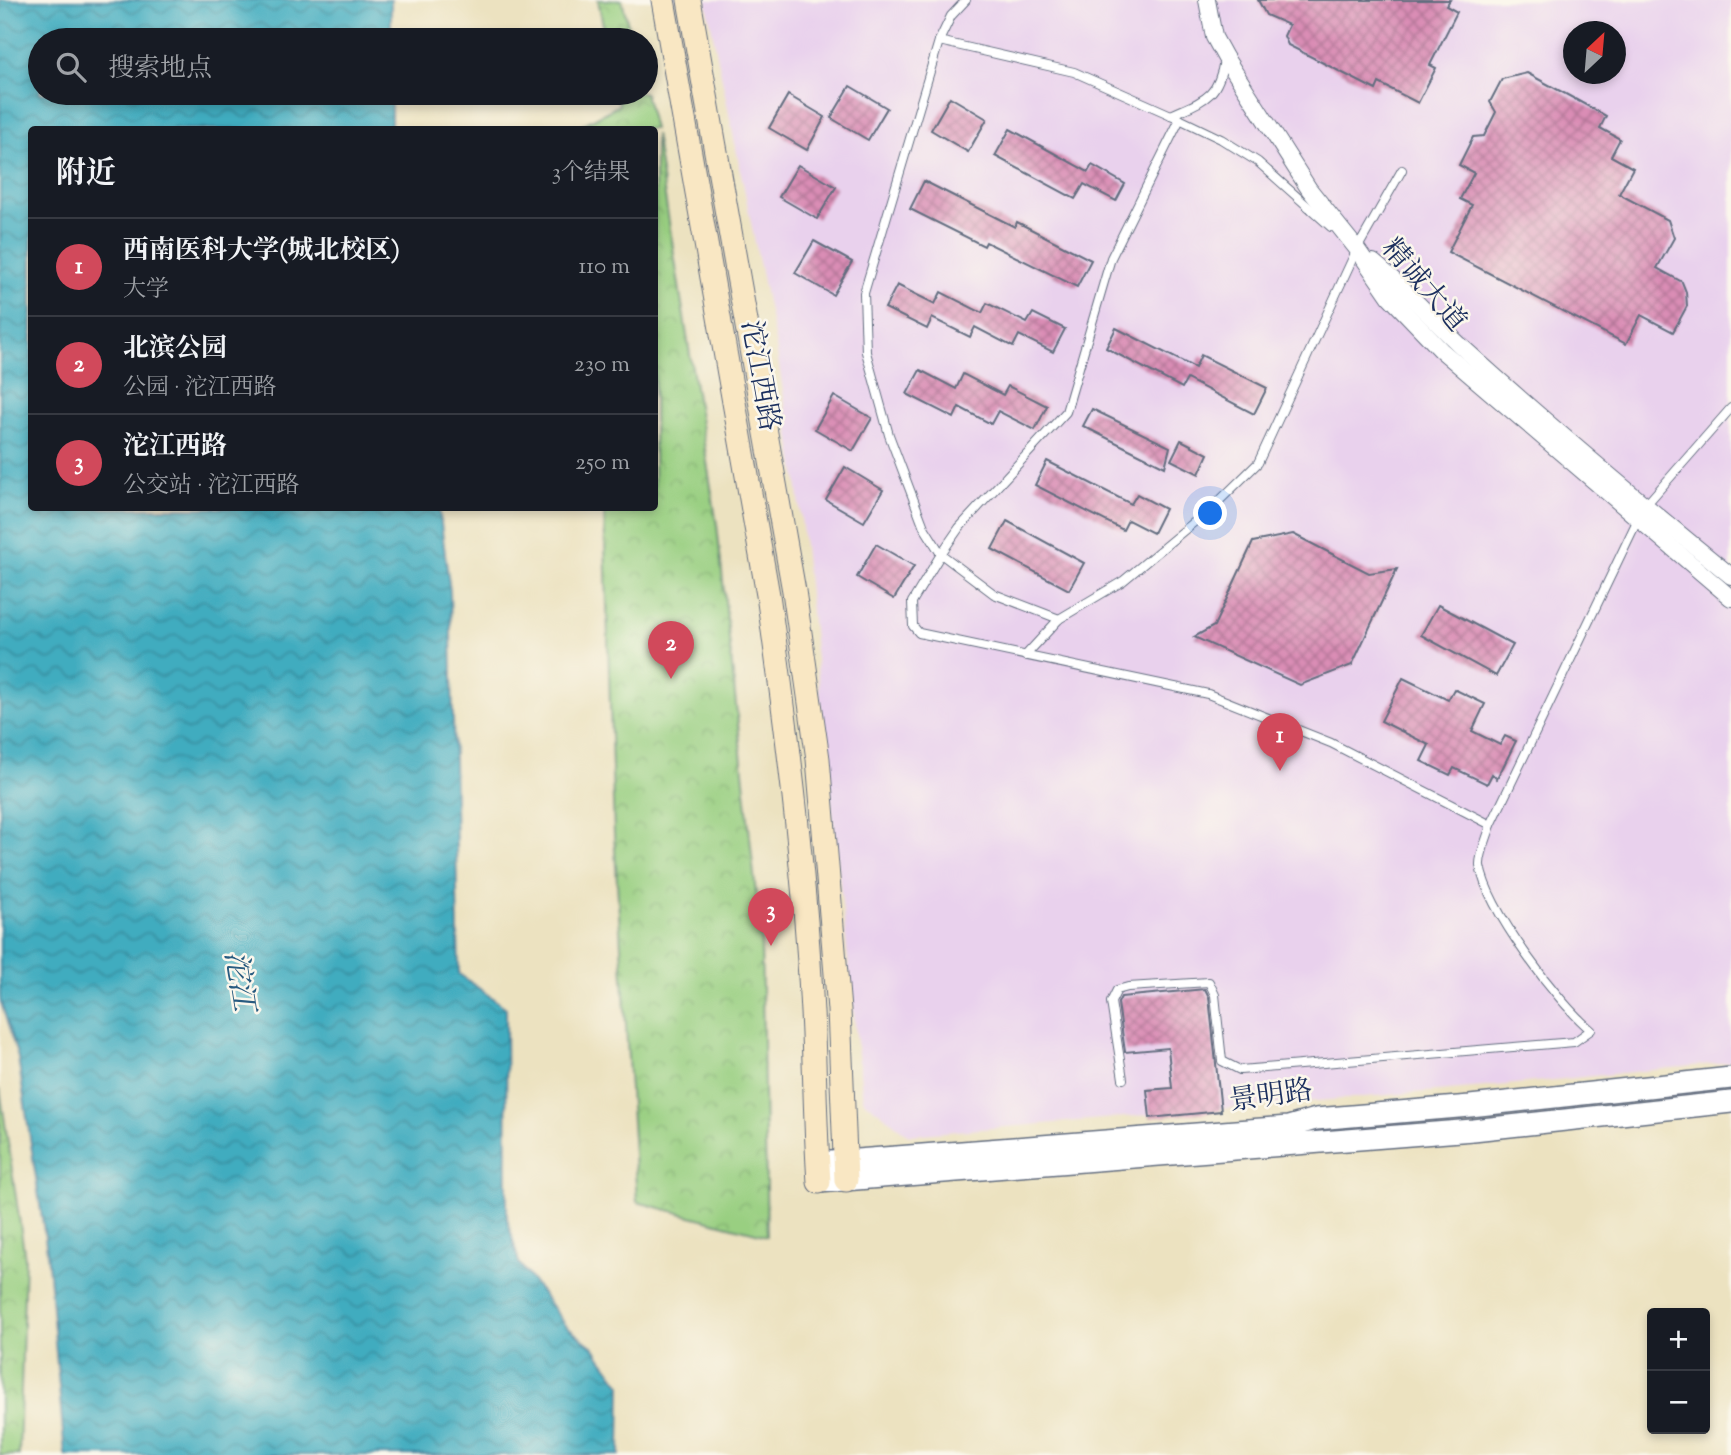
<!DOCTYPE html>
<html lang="zh">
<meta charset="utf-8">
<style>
body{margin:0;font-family:"Sorts Mill Goudy","Noto Serif SC",serif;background:#242831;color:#f1f3f6}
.controls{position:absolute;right:21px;bottom:21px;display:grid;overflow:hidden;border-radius:7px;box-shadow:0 4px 10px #0003}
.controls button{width:63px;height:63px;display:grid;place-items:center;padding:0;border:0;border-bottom:2px solid #363941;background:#171b24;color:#f1f3f6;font:35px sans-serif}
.compass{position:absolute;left:1563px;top:21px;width:63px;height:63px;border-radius:50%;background:#171b24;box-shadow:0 4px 10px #0003;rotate:26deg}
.you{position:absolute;left:1211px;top:514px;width:24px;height:24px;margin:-18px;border:5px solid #fff;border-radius:50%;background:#1a73e8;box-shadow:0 0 0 10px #1a73e833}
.badge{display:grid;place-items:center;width:46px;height:46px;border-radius:50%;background:#d1495b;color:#fff;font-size:23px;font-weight:700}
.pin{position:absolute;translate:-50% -58px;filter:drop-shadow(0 2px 4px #0008)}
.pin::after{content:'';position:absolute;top:37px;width:24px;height:21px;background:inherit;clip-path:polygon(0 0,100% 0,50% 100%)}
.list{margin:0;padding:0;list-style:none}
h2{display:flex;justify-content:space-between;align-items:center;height:91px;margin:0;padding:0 28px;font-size:30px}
h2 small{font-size:23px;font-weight:400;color:#9ea1a6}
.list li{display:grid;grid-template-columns:46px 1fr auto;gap:21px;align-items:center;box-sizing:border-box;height:98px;padding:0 28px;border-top:2px solid #363941}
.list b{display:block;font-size:26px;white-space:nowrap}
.list p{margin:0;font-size:23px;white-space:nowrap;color:#9ea1a6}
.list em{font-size:23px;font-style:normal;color:#9ea1a6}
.icon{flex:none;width:38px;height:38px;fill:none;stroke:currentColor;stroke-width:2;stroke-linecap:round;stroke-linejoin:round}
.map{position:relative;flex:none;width:1731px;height:1455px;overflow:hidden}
.search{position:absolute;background:#171b24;box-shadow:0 4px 10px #0003;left:28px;top:28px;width:630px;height:77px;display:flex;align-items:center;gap:18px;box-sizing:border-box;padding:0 24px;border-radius:38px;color:#9ea1a6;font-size:26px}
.panel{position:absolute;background:#171b24;box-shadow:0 4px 10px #0003;left:28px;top:126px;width:630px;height:385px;border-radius:7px}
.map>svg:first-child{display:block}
.built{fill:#e9d1ed;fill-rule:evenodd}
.park{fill:url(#park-crowns);stroke:#5a7f70;stroke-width:2}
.water{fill:url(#water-waves);stroke:#2e6e8e;stroke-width:2}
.building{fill:url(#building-cross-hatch)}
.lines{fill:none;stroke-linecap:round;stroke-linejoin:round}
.service-casing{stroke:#646e80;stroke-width:10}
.minor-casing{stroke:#646e80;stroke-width:18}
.tertiary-casing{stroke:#646e80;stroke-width:24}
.secondary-casing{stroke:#646e80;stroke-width:25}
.service{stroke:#fff;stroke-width:8}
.minor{stroke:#fff;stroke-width:16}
.tertiary{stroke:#fff;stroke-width:21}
.secondary{stroke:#f9e7c3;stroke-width:23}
.labels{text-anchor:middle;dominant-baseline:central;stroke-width:5;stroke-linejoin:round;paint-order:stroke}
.street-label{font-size:28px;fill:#1b2f5e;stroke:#fbf7ec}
.water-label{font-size:30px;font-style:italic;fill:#285b80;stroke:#fbf7ec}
</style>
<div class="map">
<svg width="1731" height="1455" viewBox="0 0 1731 1455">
<defs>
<pattern id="park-crowns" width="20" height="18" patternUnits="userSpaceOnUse" patternTransform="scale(1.75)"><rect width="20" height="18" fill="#99cf81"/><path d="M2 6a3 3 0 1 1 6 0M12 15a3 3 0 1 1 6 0" fill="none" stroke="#83b272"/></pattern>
<pattern id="water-waves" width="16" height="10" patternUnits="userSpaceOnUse" patternTransform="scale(1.75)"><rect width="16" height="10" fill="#41acbf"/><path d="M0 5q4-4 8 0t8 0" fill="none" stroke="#368c9e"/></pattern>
<pattern id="building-cross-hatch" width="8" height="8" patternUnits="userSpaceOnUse" patternTransform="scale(1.75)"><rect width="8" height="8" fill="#da8db5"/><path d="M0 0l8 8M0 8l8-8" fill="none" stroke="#b07496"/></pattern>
</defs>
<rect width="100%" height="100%" fill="#fbf7ec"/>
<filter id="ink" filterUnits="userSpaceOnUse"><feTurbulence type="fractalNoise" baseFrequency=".0143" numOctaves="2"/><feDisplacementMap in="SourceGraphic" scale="14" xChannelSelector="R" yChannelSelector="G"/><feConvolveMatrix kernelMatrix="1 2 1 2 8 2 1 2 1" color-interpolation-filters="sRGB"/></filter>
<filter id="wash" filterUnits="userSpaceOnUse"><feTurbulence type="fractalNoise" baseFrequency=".00686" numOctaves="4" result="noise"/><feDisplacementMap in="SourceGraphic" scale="28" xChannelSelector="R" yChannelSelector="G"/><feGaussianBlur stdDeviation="1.57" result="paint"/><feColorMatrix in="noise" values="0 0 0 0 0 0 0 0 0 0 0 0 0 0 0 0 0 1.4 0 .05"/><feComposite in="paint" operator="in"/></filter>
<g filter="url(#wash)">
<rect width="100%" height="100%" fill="#ece2c0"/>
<path class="built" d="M706,0H1731V1062L1496,1086L909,1135L863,1100L797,480L776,346ZM1574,32H1616V74H1574Z"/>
<g class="park">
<polygon points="598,0 622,0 632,40 606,40"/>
<polygon points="617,93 645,93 654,129 575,129 619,105"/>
<polygon points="655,134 717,525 761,941 767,1236 637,1202 614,834 604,508 654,508"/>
<polygon points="0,1089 25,1258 19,1455 0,1455"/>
</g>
<polygon class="water" points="0,0 391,0 391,40 40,40 40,93 391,93 391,129 32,130 32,508 439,508 450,591 459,974 506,1008 507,1218 519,1263 568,1328 593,1347 621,1385 620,1455 65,1455 47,1251 18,1058 0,999"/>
<g id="blocks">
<g class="building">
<polygon points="1258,0 1450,0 1446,6 1457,12 1430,65 1436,68 1418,103 1379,83 1376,90 1288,45 1284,36 1289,25 1266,15"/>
<polygon points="1527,73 1606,116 1600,128 1620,139 1611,156 1633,168 1619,194 1668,220 1674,238 1657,268 1682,282 1686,292 1687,306 1673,332 1641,315 1626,344 1448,252 1472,205 1460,199 1474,173 1459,165 1473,137 1484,136 1496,112 1490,102 1502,79"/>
<polygon points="850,86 887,108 868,140 831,118"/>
<polygon points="788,95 825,117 807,150 769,128"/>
<polygon points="950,97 987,119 968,152 931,130"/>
<polygon points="1010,129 1088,172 1092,165 1125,184 1116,201 1084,184 1075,199 995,156"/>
<polygon points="798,165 836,187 817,219 779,197"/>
<polygon points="924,181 1015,227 1017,222 1091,260 1077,287 986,242 984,246 910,209"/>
<polygon points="814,241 852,262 833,295 795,273"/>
<polygon points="897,285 935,304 941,292 982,313 987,303 1027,323 1033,313 1065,329 1053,352 1019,335 1013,347 975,327 970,337 932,318 927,329 885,308"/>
<polygon points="1116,328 1195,368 1201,355 1267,388 1254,414 1187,379 1182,388 1106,348"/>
<polygon points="920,370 956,389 963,374 1003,395 1008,386 1047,406 1035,430 998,411 991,424 959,407 954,418 907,394"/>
<polygon points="834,396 872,418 853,451 815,429"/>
<polygon points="1092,409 1170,447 1165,467 1083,426"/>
<polygon points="1181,440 1208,454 1199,474 1171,460"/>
<polygon points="1047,461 1131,504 1137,494 1165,509 1153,533 1128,520 1123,530 1035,485"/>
<polygon points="845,467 883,490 864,522 826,500"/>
<polygon points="1007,521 1084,563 1069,590 992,549"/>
<polygon points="1293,534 1369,573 1397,569 1352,665 1300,685 1194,637 1214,626 1253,542"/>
<polygon points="876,544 914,566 894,599 857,577"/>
<polygon points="1438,605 1513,645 1496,676 1421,635"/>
<polygon points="1403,678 1448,700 1454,689 1485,704 1472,731 1500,745 1505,736 1516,741 1497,779 1492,774 1487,784 1454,768 1450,775 1421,761 1429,745 1381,721"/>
<polygon points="1205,989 1209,997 1221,1111 1150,1118 1147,1090 1172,1088 1168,1048 1125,1052 1118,1003 1121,997"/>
</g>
</g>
</g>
<g filter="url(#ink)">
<use href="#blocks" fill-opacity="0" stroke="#646e80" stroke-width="2"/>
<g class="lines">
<defs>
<g id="service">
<polyline points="966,0 951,16 939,41 864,293 866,352 889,435 924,527 941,554 994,594 1059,619"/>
<polyline points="939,41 1074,72 1171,115 1221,139 1258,162 1331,227"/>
<path d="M1171,115C1204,100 1218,98 1224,60"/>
<polyline points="1180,119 1111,258 1066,412 959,528 941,554 912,602 913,626 919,633 1208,694 1331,743 1491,825"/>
<polyline points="1645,506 1731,408"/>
<polyline points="1025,656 1059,619 1123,581 1216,504 1258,463 1357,249 1402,170"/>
<path d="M1123,1079L1111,1002L1117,990L1128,987L1209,982L1215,995L1222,1061L1240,1070L1574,1042L1591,1030C1557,1002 1488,910 1480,866C1479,855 1488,836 1491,825L1639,517"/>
</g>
<g id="minor">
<polyline points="1207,0 1214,37 1225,57 1309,189 1357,249 1390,297 1441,350 1731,598"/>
<path d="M1373,262C1405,288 1431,319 1462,347C1549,426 1639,501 1731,576"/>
</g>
<g id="tertiary">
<polyline points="818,1163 1288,1127 1316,1119 1470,1106 1731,1078"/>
<polyline points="819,1182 1473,1130 1731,1102"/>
</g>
<g id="secondary">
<path d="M663,0L768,595C788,734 805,873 812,1012C815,1069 815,1125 819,1182"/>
<polyline points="689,0 794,591 818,759 839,1010 846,1180"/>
</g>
</defs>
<use href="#service" class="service-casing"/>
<use href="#minor" class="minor-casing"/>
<use href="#tertiary" class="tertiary-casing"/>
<use href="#secondary" class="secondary-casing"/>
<use href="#service" class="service"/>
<use href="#minor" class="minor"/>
<use href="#tertiary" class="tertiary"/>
<use href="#secondary" class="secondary"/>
</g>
</g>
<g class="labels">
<g class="street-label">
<text transform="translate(1423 286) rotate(49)">精诚大道</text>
<text transform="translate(759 376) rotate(80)">沱江西路</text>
<text transform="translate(1271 1097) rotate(-8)">景明路</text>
</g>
<g class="water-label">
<text transform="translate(238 981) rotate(81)">沱江</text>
</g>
</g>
</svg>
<div class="controls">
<button>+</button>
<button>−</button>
</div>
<svg class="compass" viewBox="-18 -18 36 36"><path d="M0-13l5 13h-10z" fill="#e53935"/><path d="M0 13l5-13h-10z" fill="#9ea1a6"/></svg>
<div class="you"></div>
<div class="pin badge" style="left:1280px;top:771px">1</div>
<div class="pin badge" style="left:671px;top:679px">2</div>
<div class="pin badge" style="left:771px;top:946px">3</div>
<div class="search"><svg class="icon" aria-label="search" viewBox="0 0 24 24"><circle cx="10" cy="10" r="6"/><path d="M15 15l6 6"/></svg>搜索地点</div>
<section class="panel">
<h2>附近<small>3个结果</small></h2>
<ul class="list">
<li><span class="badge">1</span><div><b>西南医科大学(城北校区)</b><p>大学</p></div><em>110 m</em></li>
<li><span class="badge">2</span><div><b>北滨公园</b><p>公园 · 沱江西路</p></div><em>230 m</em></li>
<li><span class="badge">3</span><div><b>沱江西路</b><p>公交站 · 沱江西路</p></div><em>250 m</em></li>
</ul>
</section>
</div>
